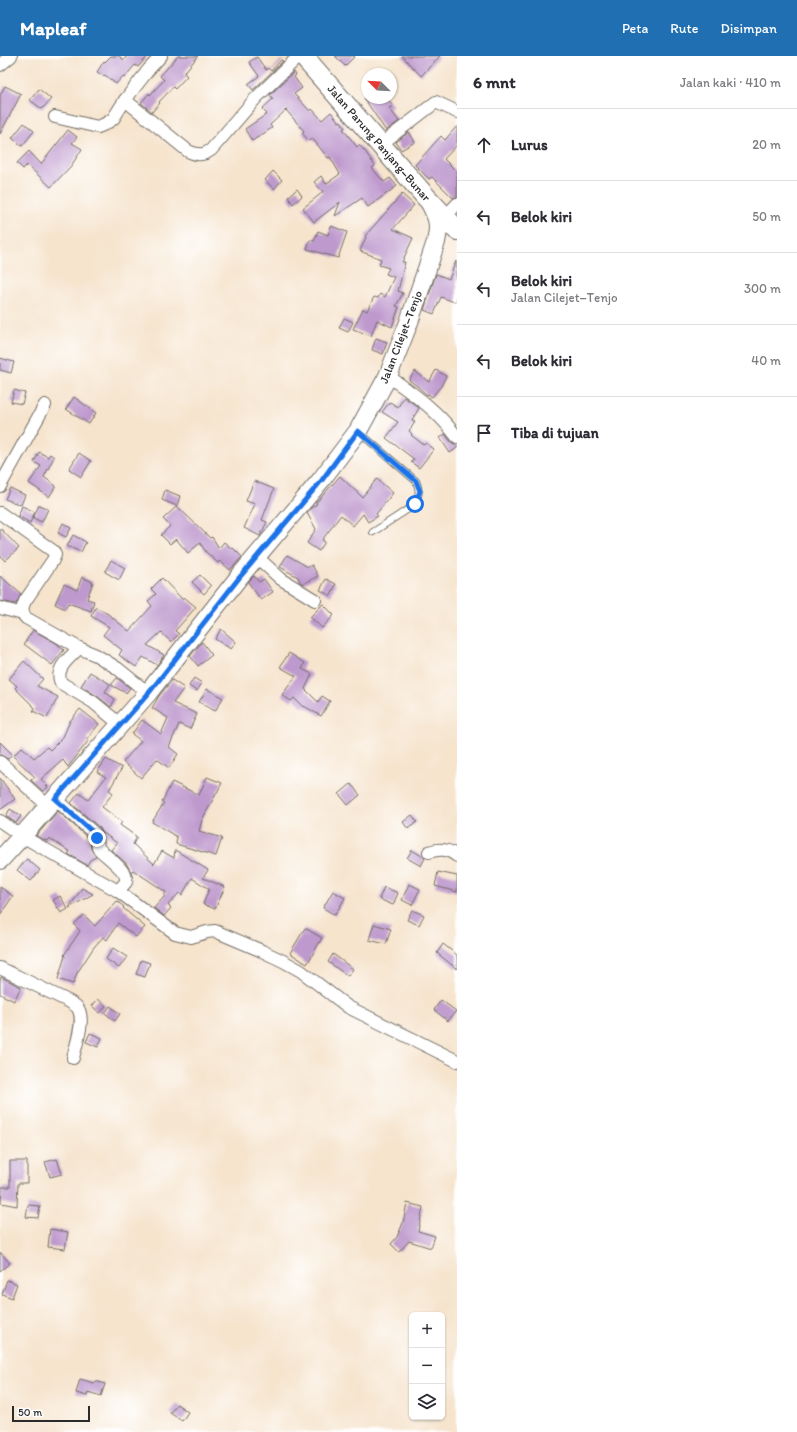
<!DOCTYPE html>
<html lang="id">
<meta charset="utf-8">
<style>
body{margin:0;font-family:Itim,sans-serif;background:#f2f2f3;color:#2b2b33}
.controls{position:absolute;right:12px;bottom:12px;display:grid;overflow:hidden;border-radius:6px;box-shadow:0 1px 3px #0004}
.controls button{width:36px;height:36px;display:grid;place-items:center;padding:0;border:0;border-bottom:1px solid #e1e1e2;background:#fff;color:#2b2b33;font:20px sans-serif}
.compass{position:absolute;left:361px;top:12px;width:36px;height:36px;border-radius:50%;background:#fff;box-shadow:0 1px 3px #0004;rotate:294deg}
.scale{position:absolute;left:12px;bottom:10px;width:78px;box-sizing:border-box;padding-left:4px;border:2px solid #2b2b2b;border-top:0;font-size:11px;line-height:14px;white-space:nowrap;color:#2b2b2b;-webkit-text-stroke:3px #fff;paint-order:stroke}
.stop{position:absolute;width:12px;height:12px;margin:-9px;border:3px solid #1a73e8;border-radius:50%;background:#fff}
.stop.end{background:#1a73e8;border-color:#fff;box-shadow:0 1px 4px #0008}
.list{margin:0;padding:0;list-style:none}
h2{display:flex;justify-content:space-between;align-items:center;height:52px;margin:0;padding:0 16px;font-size:17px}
h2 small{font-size:13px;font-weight:400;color:#7c7c81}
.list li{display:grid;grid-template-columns:26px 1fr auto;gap:12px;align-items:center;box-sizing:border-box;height:72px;padding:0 16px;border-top:1px solid #e1e1e2}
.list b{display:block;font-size:15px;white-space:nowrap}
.list p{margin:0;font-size:13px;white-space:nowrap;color:#7c7c81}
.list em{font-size:13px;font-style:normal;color:#7c7c81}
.icon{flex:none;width:22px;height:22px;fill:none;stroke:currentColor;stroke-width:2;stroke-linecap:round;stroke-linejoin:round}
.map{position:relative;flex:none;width:457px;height:1376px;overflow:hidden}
header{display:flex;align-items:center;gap:24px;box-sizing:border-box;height:56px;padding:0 20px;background:#1f6fb2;color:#fff}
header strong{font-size:19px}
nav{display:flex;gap:22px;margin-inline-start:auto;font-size:14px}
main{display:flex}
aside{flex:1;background:#fff}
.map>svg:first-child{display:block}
.building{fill:#be99cd}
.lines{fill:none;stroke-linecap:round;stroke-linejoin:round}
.lane-casing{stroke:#726c64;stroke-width:8}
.street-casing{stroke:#726c64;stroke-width:14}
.secondary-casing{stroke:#726c64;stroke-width:20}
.primary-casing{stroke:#726c64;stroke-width:22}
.lane{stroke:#fff;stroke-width:6}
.street{stroke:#fff;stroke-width:12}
.secondary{stroke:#fff;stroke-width:18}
.primary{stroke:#fff;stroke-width:20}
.route{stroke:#1a73e8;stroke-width:5}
.labels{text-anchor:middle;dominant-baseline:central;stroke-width:4;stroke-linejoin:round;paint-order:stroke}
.street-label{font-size:12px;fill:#2b2b2b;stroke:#fff}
</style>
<header>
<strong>Mapleaf</strong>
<nav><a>Peta</a><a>Rute</a><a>Disimpan</a></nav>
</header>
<main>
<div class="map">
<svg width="457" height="1376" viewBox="0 0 457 1376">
<rect width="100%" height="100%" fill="#fff"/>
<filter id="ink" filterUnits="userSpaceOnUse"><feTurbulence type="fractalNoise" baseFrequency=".025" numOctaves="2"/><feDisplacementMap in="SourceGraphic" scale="8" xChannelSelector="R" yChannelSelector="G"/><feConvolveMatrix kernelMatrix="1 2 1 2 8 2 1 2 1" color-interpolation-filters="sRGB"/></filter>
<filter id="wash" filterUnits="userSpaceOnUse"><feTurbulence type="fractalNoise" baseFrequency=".012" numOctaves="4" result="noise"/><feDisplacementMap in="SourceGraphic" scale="16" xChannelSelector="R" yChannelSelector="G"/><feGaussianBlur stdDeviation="0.9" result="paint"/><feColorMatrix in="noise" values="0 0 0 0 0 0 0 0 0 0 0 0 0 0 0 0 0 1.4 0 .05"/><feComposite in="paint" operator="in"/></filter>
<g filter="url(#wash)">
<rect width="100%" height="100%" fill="#f6e4cd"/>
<g id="blocks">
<g class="building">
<polygon points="111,0 119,0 124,4 126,1 125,0 148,0 138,11 135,9 124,22 122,21 116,28 105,19 104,20 97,16 104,5 105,6"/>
<polygon points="178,0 198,0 184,17 187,20 175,33 173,31 159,46 160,47 152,56 141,47 149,37 150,39 164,24 160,20"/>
<polygon points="335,0 355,0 345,10"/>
<polygon points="402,0 440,0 421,20"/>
<polygon points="257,1 266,14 268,12 271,15 281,4 283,5 253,34 248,28 259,20 249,6"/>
<polygon points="294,16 296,19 294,21 302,32 294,38 310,55 312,53 322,64 331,56 339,66 341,65 345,72 343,73 357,91 359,89 365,95 375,110 372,112 384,126 390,122 397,130 368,151 362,142 335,160 340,146 314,166 303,152 323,136 314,126 321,120 326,128 340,118 330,101 328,102 312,82 309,85 302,77 304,75 286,54 270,69 272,72 252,85 245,73 267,58 262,53 273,43 270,39"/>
<polygon points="5,30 21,38 0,78 0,39"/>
<polygon points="39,33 51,43 42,53 30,44"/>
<polygon points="364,42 387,42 393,50 389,52 399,65 386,75"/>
<polygon points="24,67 34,75 22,90 12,82"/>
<polygon points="457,70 457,89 444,103 457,116 457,141 453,142 432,121 429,123 415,109 441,80 445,84"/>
<polygon points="68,74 77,81 72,87 82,93 71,110 51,131 27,109 23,113 17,107 29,95 41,108"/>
<polygon points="409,76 415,86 401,94 396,86"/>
<polygon points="273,115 282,124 274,133 265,124"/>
<polygon points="297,133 302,140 293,148 288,141"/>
<polygon points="402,138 414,149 393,173 413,182 402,206 405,206 398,235 403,237 396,250 399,251 392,271 377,264 371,280 353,273 363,253 367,255 374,241 378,242 380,238 385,241 394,221 386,218 389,212 379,209 381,203 360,195 366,181 365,180"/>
<polygon points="331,170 347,176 338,202 307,193 310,184 314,185 318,175 328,179"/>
<polygon points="456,205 457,247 441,241 434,258 424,254 436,218 449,223"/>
<polygon points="344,262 353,266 348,276 339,272"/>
<polygon points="376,282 387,286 383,298 372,294"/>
<polygon points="0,302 14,306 11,317 0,314"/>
<polygon points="436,314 446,320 441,330 432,341 428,338 427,339 417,330 409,324 415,315 429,326"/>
<polygon points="14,334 25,337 22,348 11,346"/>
<polygon points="74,341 96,357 89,368 66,353"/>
<polygon points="404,341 419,352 412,364 415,366 409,375 412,378 411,379 424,389 426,387 434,393 419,412 411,406 414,403 386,382 398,366 382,356 390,346 398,351"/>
<polygon points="445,378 451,386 457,390 457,392 450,397 440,382"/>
<polygon points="39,396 48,401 50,398 54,401 44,421 56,430 49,441 29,427 41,410 34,406"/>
<polygon points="79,397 91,405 81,421 69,413"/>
<polygon points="340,420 362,441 377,423 393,437 376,458 378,460 368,466 363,458 353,470 341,459 322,484 325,486 319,495 307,487 316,473 307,457 311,452 317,448 316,447"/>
<polygon points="254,425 274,433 262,464 267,466 260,480 244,472 255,448 246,445"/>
<polygon points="10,432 25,439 21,449 5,443"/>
<polygon points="165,434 180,440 177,450 162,444"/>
<polygon points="39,449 48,453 42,466 33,462"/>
<polygon points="22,450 35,456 30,467 18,460"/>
<polygon points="177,450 210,482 212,481 219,492 224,486 232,493 233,492 242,501 230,514 220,505 218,507 206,496 200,487 188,497 176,483 170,488 161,479 170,470 163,463"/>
<polygon points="63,467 71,472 66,481 58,477"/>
<polygon points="0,472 19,492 5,505 0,499"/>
<polygon points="73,479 86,486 81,496 67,490"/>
<polygon points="287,499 308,511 312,509 318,520 303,528 300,526 298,521 280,511"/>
<polygon points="111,504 125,512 119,524 105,516"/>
<polygon points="200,519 211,530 204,538 192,526"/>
<polygon points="0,520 21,538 16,548 0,545"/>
<polygon points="254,520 259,526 264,523 273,536 261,544 248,526"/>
<polygon points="82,521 93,526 87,543 94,545 91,555 68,547 65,553 55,548 64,528 77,534"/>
<polygon points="162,522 182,543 184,541 196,551 175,575 179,578 171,586 161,576 147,589 164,599 157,609 143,601 136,611 119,599 122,594 103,579 109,571 91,560 96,551 108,558 129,575 152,550 148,545 156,538 151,533"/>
<polygon points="326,523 336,528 331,540 320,534"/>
<polygon points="323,548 334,559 322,572 310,561"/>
<polygon points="221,573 236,586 231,593 215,583"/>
<polygon points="33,574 56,587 64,594 52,609 24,588"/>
<polygon points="202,586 212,599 198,610 190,600"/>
<polygon points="289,597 305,607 302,613 312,618 305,633 318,646 322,640 330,645 321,660 304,650 303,651 294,642 291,645 282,639 296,620 280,611"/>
<polygon points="24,605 43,623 37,630 58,641 47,662 33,655 35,652 15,632 17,630 9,623"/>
<polygon points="90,616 110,628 105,636 115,643 111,651 97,640 81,630"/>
<polygon points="117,622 130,632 126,637 111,629"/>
<polygon points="194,622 202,627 197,635 189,630"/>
<polygon points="172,624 184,632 173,647 197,658 190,673 179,668 169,691 178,698 169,712 157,703 141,722 123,706 141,685 132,678 142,664 161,678 168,662 152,652 159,640"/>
<polygon points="207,633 223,642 215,655 199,646"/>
<polygon points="80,653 99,668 87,683 89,684 68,711 63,704 41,723 48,731 43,735 31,724 35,721 13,700 22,691 34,702 47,691 50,694 63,681 70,665"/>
<polygon points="0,686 12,698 8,703 0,699"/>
<polygon points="106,703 122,712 109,734 113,737 102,751 122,766 120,769 137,781 133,788 154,808 162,795 174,802 175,794 208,814 203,822 225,831 215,853 203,848 209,833 192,822 182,839 179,837 168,849 171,852 164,860 154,852 165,840 164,840 166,836 133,814 131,816 126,807 111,794 117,787 102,776 100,772 71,747 79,737 88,744 106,721 97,716"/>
<polygon points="207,721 222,727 202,764 199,775 222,782 216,800 176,788 177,781 152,766 164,747 162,746 172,726 199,739"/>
<polygon points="0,722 15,743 0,754"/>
<polygon points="351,728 360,739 348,749 339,738"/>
<polygon points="10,753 21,760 16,767 6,760"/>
<polygon points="58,755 88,782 90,786 91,793 96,801 90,804 87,809 68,798 70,796 49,782 47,785 36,780"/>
<polygon points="412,759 417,766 408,773 403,766"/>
<polygon points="412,794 425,802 421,810 407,802"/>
<polygon points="27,803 40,814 31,825 17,814"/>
<polygon points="438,816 457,820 457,836 435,830"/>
<polygon points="409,828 420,833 412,849 402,844"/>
<polygon points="0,831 13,840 0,859"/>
<polygon points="384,831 398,837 393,849 379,843"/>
<polygon points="82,832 93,838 69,852"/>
<polygon points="333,835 345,842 335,859 323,852"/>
<polygon points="60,840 68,853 61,857 53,844"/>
<polygon points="117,845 124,851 123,852 145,871 136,881 118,867 107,884 103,881 94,891 77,917 73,928 58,923 65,900 64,899 80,875 74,868 84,859 95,870"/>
<polygon points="412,854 424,859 419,869 407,864"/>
<polygon points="374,868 391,873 386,888 369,884"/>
<polygon points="305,872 322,882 307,908 290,897"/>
<polygon points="443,888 457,899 457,913 437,897"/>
<polygon points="113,892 127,901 119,912 106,903"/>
<polygon points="333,898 353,913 348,920 328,906"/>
<polygon points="141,904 150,907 145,921 136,918"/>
<polygon points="1,921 21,931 14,945 0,938 0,924"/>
<polygon points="98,943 106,950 100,957 92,950"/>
<polygon points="441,944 456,955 448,965 434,954"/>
<polygon points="110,950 120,958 115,965 105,957"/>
<polygon points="90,977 102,982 98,991 86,986"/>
<polygon points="57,1103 62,1118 50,1121 45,1106"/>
<polygon points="10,1105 27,1105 27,1127 18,1127 17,1150 1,1147 2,1131 10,1131"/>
<polygon points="407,1147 423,1151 418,1175 435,1180 431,1192 409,1185 399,1196 391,1188 397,1181 403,1167"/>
<polygon points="28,1149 40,1150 38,1162 26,1161"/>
<polygon points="50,1173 68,1176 65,1193 48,1191"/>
<polygon points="0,1196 10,1207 0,1215"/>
<polygon points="7,1224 17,1228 12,1242 2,1238"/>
<polygon points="80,1323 94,1327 95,1325 105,1328 101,1340 88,1336 87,1340 76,1337"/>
<polygon points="177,1348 188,1356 182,1365 170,1357"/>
</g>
</g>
</g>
<g filter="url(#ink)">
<use href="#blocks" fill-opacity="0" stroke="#726c64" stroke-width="1"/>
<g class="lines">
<defs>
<path id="lane" d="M359,376L416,425C421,436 419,444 410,452L373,476"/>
<g id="street">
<polyline points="0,9 11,0"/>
<path d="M125,44L188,95C197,99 203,100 211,94L256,42L299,0"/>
<polyline points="55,61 98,71 105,68 113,63 125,44 149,13 161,0"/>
<polyline points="380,89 436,46 457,56"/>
<polyline points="445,161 457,148"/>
<path d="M388,320C415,339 437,354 457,381"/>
<polyline points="0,430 45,349"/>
<path d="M0,457L53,495L55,499L53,504L25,545C22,552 21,556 26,562L79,592L96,599L117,612L148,637"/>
<polyline points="257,501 281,523 315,544"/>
<polyline points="0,552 23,558"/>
<path d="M79,592C70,602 54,612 61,627L93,646L121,669"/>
<polyline points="0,706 48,750"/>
<path d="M55,743L95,778L97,782L98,792C105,800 129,815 126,826L118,835L175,877L191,881L207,876L215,875L262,895L283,905L301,915L348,951L457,1005"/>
<polyline points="0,765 22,780 118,835"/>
<path d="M429,796C440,792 448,793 457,800"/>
<path d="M0,912L68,945C70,946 73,948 76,950C87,960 76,988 73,1002"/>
</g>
<path id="secondary" d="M0,804L22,780L148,637L239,521L321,424L358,375L388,320L409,266L436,186C440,167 438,163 430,147"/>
<polyline id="primary" points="303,0 426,141 457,174"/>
</defs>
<use href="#lane" class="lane-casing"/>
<use href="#street" class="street-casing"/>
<use href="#secondary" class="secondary-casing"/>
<use href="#primary" class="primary-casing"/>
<use href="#lane" class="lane"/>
<use href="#street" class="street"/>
<use href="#secondary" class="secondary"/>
<use href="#primary" class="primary"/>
</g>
</g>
<g class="lines" filter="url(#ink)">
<polyline class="route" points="97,782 95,778 55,743 148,638 239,522 322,424 358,375 416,425 420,435 415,448"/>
</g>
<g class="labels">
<g class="street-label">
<text transform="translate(379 87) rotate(49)">Jalan Parung Panjang–Bunar</text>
<text transform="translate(401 281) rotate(-69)">Jalan Cilejet–Tenjo</text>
</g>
</g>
</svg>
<div class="controls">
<button>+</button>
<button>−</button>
<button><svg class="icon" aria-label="layers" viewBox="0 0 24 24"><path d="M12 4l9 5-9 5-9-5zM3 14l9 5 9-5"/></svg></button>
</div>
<svg class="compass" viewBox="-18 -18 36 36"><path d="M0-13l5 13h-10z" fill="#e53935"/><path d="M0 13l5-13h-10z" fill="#7c7c81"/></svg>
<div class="scale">50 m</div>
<div class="stop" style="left:415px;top:448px"></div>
<div class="stop end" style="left:97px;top:782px"></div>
</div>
<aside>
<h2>6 mnt<small>Jalan kaki · 410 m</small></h2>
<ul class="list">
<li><svg class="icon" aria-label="ahead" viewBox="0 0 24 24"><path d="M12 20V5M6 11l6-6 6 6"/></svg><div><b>Lurus</b></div><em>20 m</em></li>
<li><svg class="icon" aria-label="left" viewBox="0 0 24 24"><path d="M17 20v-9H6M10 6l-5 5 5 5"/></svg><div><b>Belok kiri</b></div><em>50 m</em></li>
<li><svg class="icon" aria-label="left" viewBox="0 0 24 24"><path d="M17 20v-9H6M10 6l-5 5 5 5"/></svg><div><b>Belok kiri</b><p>Jalan Cilejet–Tenjo</p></div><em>300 m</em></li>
<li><svg class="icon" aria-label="left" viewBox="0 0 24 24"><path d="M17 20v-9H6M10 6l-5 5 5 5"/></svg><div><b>Belok kiri</b></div><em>40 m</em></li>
<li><svg class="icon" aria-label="arrive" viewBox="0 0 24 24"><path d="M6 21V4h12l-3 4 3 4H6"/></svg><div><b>Tiba di tujuan</b></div></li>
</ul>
</aside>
</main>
